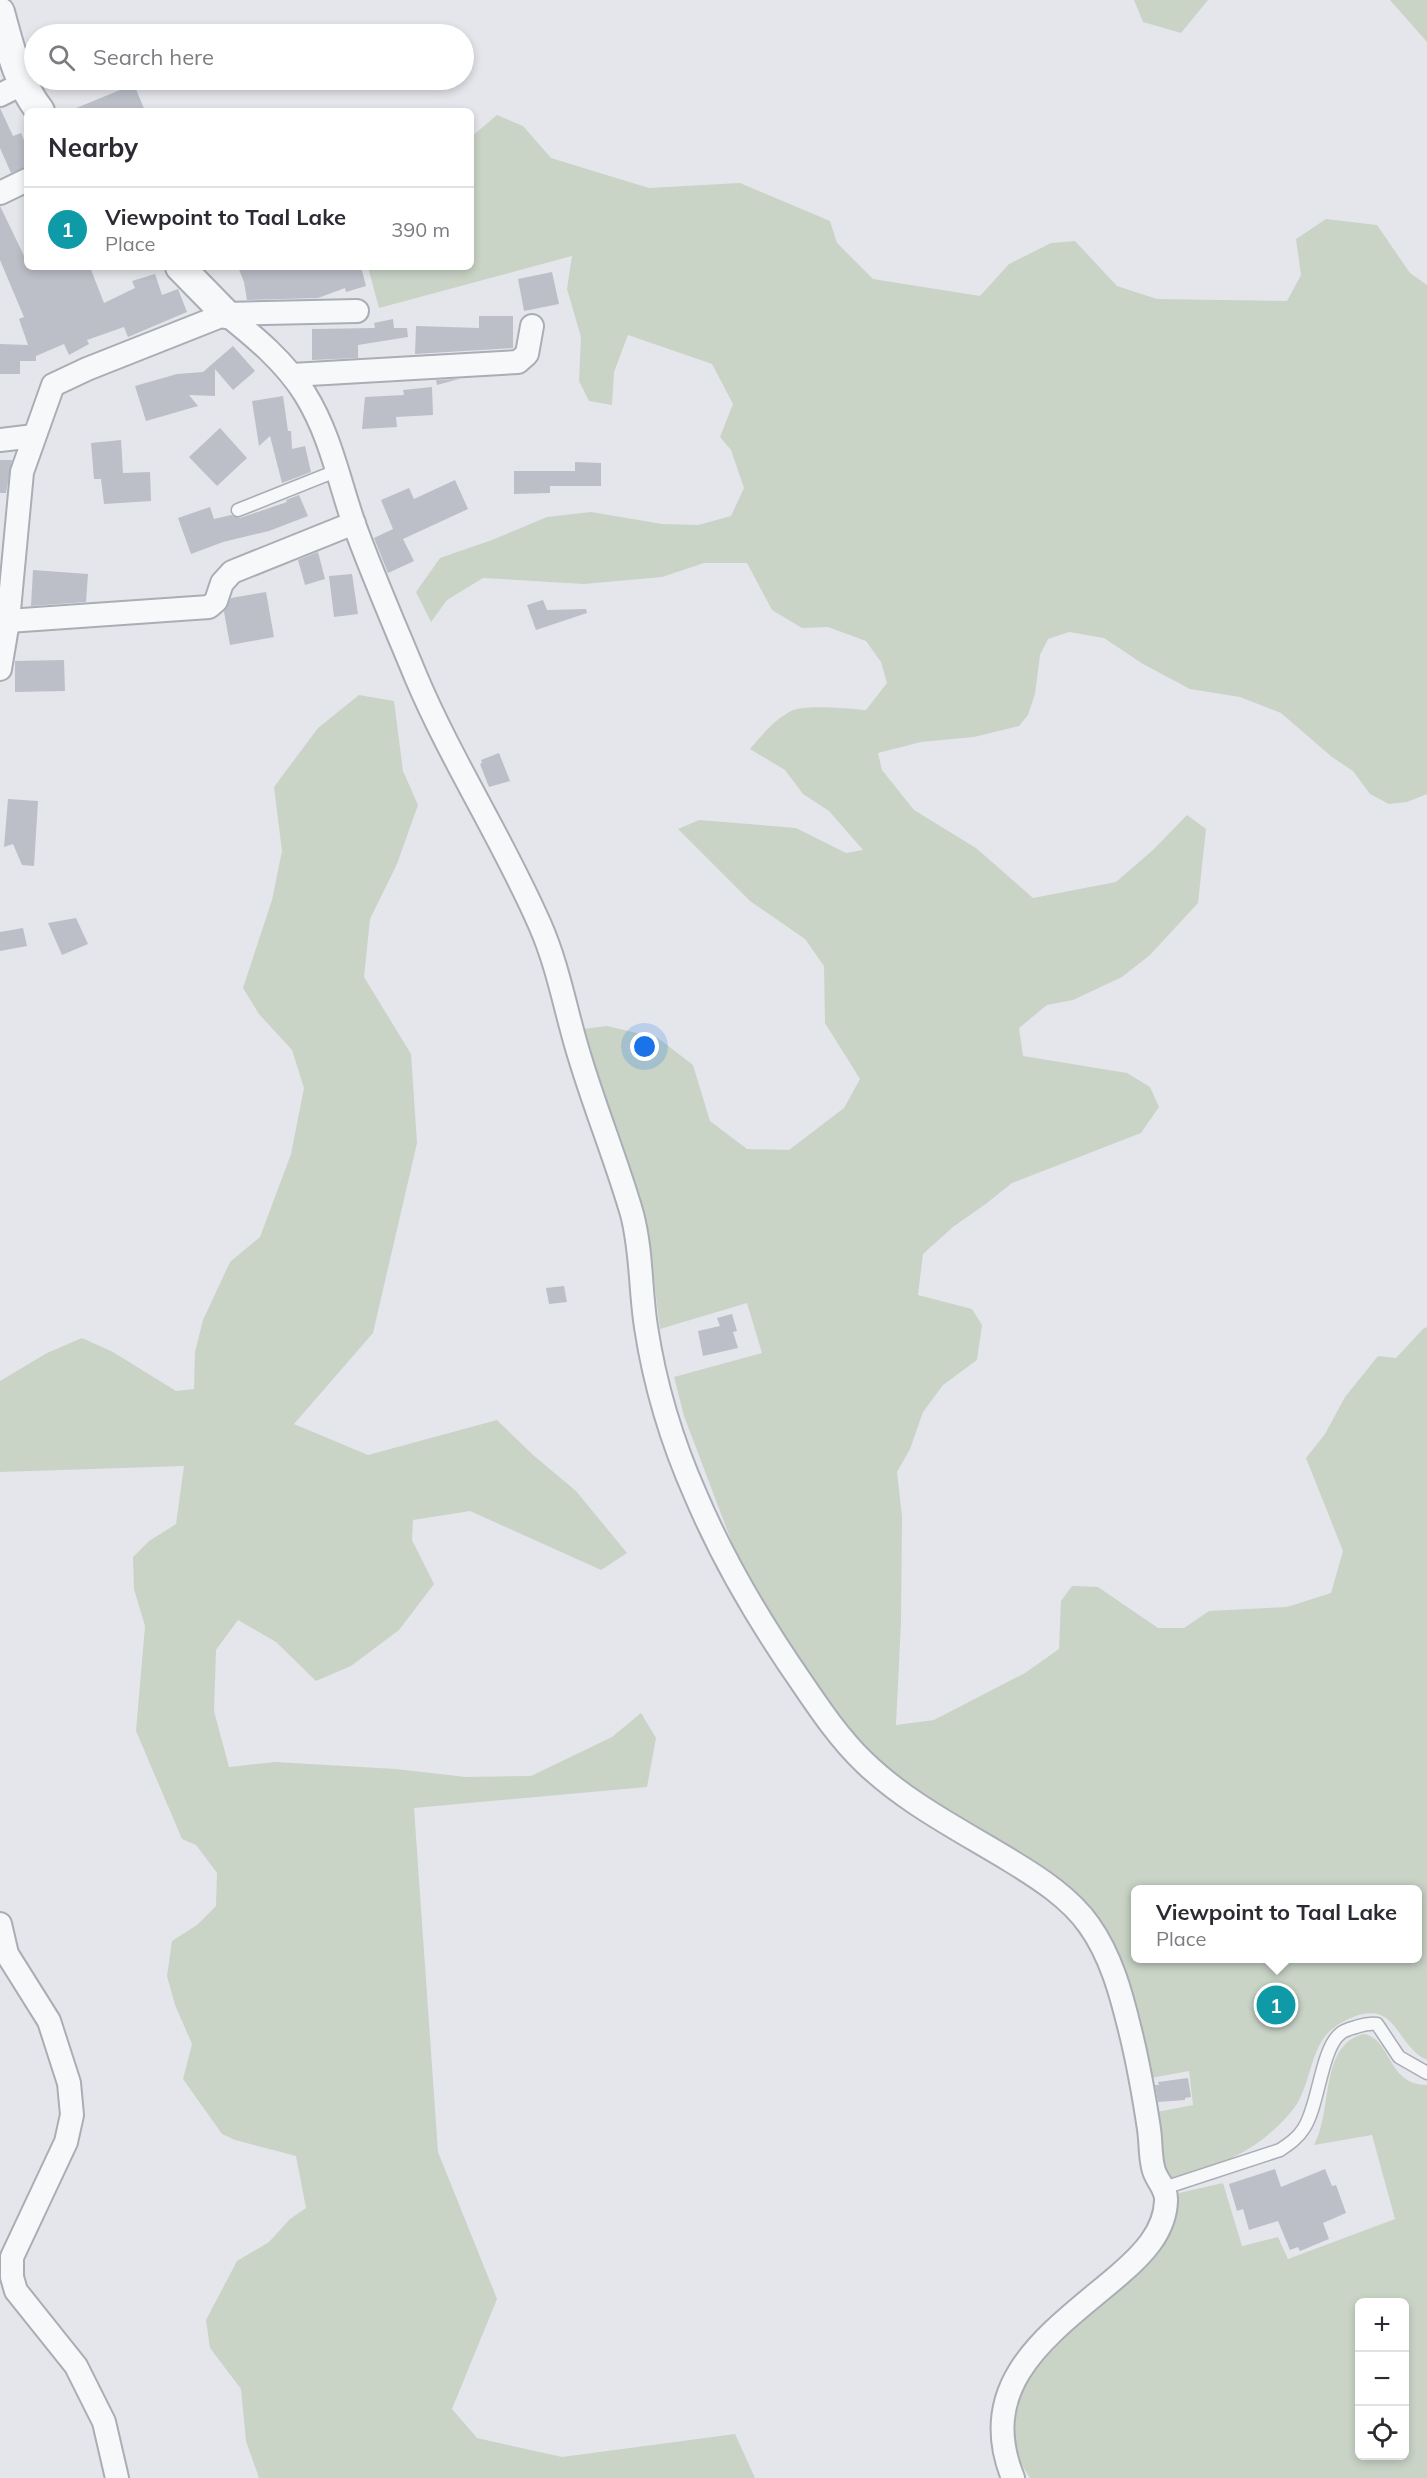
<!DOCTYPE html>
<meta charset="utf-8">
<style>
body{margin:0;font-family:Mulish,sans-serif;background:#f2f2f3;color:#2b2b33}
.controls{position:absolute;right:18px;bottom:18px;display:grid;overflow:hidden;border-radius:9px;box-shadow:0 3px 9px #0003}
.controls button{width:54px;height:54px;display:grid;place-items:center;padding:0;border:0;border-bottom:2px solid #e1e1e2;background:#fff;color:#2b2b33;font:30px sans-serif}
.you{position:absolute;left:645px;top:1047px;width:21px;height:21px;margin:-15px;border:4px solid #fff;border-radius:50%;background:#1a73e8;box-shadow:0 0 0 9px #1a73e833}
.badge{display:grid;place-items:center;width:39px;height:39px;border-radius:50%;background:#2563eb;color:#fff;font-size:20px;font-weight:700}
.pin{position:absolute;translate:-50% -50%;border:3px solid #fff;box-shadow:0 2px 6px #0006}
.popup{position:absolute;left:1131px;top:1885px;width:291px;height:78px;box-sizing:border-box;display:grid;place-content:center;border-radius:9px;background:#fff;filter:drop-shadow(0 2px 4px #0005);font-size:20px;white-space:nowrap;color:#7c7c81}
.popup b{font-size:22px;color:#2b2b33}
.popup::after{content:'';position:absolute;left:50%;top:100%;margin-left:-12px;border:12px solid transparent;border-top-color:#fff}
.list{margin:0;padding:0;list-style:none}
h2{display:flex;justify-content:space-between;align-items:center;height:78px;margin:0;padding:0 24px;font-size:26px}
h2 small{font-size:20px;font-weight:400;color:#7c7c81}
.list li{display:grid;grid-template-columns:39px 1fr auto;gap:18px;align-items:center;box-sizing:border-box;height:84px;padding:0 24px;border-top:2px solid #e1e1e2}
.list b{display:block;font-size:22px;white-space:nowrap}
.list p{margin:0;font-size:20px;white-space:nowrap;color:#7c7c81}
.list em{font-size:20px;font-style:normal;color:#7c7c81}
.icon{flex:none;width:33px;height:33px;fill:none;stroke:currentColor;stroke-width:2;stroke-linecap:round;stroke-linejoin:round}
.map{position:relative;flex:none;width:1427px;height:2478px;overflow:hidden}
.search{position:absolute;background:#fff;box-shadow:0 3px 9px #0003;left:24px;top:24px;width:450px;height:66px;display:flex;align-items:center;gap:15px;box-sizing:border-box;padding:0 21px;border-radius:33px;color:#7c7c81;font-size:22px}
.panel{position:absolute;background:#fff;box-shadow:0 3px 9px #0003;left:24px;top:108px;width:450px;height:162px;border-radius:9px}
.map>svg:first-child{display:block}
.green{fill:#c9d4c7;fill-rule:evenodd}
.building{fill:#bcbfc7}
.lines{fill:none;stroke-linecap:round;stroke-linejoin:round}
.service-casing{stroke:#aaadb5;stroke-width:15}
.minor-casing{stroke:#aaadb5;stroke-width:26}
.tertiary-casing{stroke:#aaadb5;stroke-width:32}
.service{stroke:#f7f8f9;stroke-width:12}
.minor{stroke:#f7f8f9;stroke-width:22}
.tertiary{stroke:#f7f8f9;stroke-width:28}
</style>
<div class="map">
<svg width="1427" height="2478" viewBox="0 0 1427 2478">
<rect width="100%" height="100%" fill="#e5e6eb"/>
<g class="green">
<polygon points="1134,0 1208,0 1181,33 1143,22"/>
<polygon points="1390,0 1427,0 1427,42"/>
<path d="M497,115L523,126L551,158L649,188L740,183L830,221L837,243L873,279L980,296L1009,264L1051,243L1075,241L1117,286L1157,299L1287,301L1301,275L1296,239L1326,219L1377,225L1410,273L1427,285V794L1407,802L1389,804L1370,794L1353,771L1332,757L1281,713L1240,697L1190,689L1143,664L1104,638L1069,632L1048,639L1040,655L1035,694L1028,715L1019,726L974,737L921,742L878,753L882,770L914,810L976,848L1033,898L1116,882L1153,850L1187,815L1206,829L1198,903L1150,955L1122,977L1073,1000L1047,1005L1019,1028L1023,1056L1127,1073L1150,1087L1159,1107L1141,1133L1012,1183L987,1203L953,1227L923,1254L918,1295L972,1309L982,1325L977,1360L943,1385L923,1412L910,1449L897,1472L902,1516L901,1622L896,1725L934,1720L1025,1673L1059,1649L1061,1601L1072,1586L1098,1587L1158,1628H1184L1209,1611L1287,1607L1331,1593L1343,1551L1306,1458L1325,1434L1345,1397L1378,1356L1396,1358L1423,1329L1427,1327V2060C1403,2049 1399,2021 1378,2014C1369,2012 1359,2014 1351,2018C1312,2034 1316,2062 1301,2096C1297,2106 1287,2117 1279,2125C1246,2157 1216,2165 1174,2179L1167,2177L1164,2170L1157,2112L1193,2105L1189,2071L1151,2078L1134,1998L1117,1950L1097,1918L1044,1870L921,1793L890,1771L866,1750L811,1676L743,1572L684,1416L674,1377L762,1353L747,1303L660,1329L649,1239L643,1209L583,1029L607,1026L658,1038L693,1065L710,1121L747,1149L789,1150L844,1108L860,1079L825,1023L824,966L805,939L750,901L678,829L699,820L796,828L846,853L863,850L829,811L803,794L785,770L750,749C762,735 774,720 791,711C805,704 850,709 866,710L887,683L881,662L866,641L828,627L802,628L772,610L747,563H704L662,577L584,584L483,578L447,600L431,622L416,592L440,558L492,540L547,517L591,512L662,524L698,525L731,516L744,488L731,450L720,437L733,404L712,364L628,335L614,372L612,405L589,401L579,381L581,337L567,289L572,256L379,308L368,267H471V137ZM1135,1890H1417V1958H1135Z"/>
<polygon points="359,695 394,701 403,771 418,805 397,864 370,919 364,977 411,1054 417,1143 373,1333 294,1424 368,1455 497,1420 533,1455 576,1491 627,1553 601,1570 470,1511 413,1520 412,1540 434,1584 399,1630 351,1666 316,1681 276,1642 238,1620 216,1650 214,1711 229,1767 275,1762 396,1769 466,1777 531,1776 612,1737 641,1713 656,1738 647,1787 414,1808 438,2152 497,2299 452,2409 477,2438 562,2457 735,2434 755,2478 259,2478 246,2441 241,2389 210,2348 206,2320 237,2261 269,2242 290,2219 306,2208 296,2156 235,2140 222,2134 183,2079 192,2044 175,2005 167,1976 172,1941 197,1925 216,1906 217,1873 196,1845 182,1839 136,1731 145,1626 134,1589 133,1557 149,1541 176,1524 184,1466 0,1472 0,1381 47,1353 82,1338 113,1352 176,1391 194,1389 195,1352 203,1320 230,1262 260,1237 291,1154 304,1088 292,1050 259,1014 243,988 272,900 282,851 274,787 318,728"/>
<path d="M1364,2034C1392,2039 1387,2085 1427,2085V2478H1030L1019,2460L1013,2444L1016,2409L1025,2385L1044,2355L1155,2255L1164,2242L1179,2193L1223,2183L1242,2246L1278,2237L1288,2259L1395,2219L1372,2135L1314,2145C1333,2112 1319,2044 1364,2034ZM1360,2302H1404V2456H1360Z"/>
</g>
<g class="building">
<polygon points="133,82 145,111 69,111 120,90 119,88"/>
<polygon points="0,108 13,136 21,133 27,147 27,167 11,173 0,148"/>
<polygon points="0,206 27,262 27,267 31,270 37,267 90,267 104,303 135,288 132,281 155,274 162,295 178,289 187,312 128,337 124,327 87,340 89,344 69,355 64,344 36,356 36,361 20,361 20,374 0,374 0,344 28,345 19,319 24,317 0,260"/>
<polygon points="238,267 361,267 366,286 346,292 345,288 318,298 247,300 244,282"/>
<polygon points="552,272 559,304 524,311 518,279"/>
<polygon points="479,316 513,316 513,348 415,354 416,326 479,328"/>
<polygon points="393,319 394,328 407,328 408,337 358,345 358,358 312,360 312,329 375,328 374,323"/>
<polygon points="233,346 255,371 233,390 215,369 215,396 189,395 198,406 146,421 135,386 177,374 203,372"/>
<polygon points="459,379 437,385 436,380"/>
<polygon points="432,387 433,415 396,417 397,427 362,429 365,397 404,395 403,390"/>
<polygon points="283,396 288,431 291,431 292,449 305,446 311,472 282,483 270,436 259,446 252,401"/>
<polygon points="220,428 247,458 217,486 189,457"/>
<polygon points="121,440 123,473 150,472 151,501 104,504 101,479 94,479 91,443"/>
<polygon points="0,460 12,460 6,493 0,493"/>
<polygon points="575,462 601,463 601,486 550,486 550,493 514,494 514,471 575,471"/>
<polygon points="455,480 468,509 403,539 414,561 388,573 374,538 393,529 381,500 409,488 414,499"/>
<polygon points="299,495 308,516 269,531 223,542 191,554 178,518 210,507 214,519 231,515 240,518 287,502 286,500"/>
<polygon points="318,552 325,579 305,585 298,560"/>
<polygon points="33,570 88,574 86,602 31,606"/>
<polygon points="352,574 358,614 334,617 329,576"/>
<polygon points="266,592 274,637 230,645 224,612 231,598"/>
<polygon points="543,600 547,610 586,609 587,613 536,630 527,605"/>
<polygon points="64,660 65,691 15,692 15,661"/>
<polygon points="499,753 510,781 489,787 480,764 482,763 481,760"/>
<polygon points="8,799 38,801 34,866 22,865 13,844 4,847"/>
<polygon points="76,918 88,944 62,955 48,923"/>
<polygon points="23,928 27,946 0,951 0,932"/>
<polygon points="564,1286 567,1302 549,1304 546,1288"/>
<polygon points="732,1314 737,1331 733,1332 738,1348 703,1356 698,1331 720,1326 717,1318"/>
<polygon points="1188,2078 1191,2097 1185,2098 1185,2100 1158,2102 1155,2085 1159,2085 1158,2082"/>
<polygon points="1275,2169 1281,2187 1325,2169 1332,2186 1336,2185 1346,2213 1323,2223 1329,2239 1300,2251 1298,2247 1290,2250 1278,2221 1249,2230 1243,2209 1237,2211 1229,2184"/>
</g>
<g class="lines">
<defs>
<g id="service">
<polyline points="238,510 336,471"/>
<path d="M1164,2188L1280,2150C1289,2144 1298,2138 1304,2128C1319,2105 1321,2048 1341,2033C1346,2029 1353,2028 1359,2026C1365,2024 1370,2023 1377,2024L1399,2057L1427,2073"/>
</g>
<g id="minor">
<polyline points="0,95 22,84"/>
<polyline points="0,193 27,180"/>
<path d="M226,314C256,338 285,362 305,394C330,434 339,481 354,524C373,576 395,626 416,677C452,762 503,840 540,925C559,968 566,1014 580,1058C596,1111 617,1162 632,1214C642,1252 640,1289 646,1327C655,1386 672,1442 696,1496C724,1562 761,1624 802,1683C821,1711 840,1739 864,1762C906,1803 962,1831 1011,1861C1039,1878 1070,1898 1089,1925C1111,1956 1121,1993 1130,2030C1138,2062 1144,2096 1149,2129C1151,2142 1150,2155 1153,2167C1155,2180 1167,2187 1166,2201C1165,2232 1142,2255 1120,2274C1055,2330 973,2380 1013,2478"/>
<polyline points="292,375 518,362 527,354 532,326"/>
<polyline points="0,440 34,436"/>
<polyline points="8,621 209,607 216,601 222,583 232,572 354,523"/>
<polyline points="0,669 8,621 22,472 53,385 87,369 226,314 357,311"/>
<polyline points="0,1924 7,1954 49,2021 69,2083 72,2115 66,2142 12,2257 12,2277 16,2291 76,2366 104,2422 117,2478"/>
</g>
<g id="tertiary">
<path d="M0,12C10,48 17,81 40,111"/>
<polyline points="180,267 226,314"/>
</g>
</defs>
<use href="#service" class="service-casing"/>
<use href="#minor" class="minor-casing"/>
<use href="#tertiary" class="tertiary-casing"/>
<use href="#service" class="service"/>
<use href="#minor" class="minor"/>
<use href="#tertiary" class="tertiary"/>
</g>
</svg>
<div class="controls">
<button>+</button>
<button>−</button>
<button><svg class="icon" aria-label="locate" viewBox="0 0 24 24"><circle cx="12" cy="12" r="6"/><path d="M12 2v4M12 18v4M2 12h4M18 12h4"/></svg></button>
</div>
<div class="you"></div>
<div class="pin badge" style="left:1276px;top:2005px;background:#0f9aa8">1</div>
<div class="popup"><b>Viewpoint to Taal Lake</b>Place</div>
<div class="search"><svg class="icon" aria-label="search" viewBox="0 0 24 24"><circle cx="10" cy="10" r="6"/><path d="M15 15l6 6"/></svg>Search here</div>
<section class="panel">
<h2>Nearby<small></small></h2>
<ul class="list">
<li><span class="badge" style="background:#0f9aa8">1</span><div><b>Viewpoint to Taal Lake</b><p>Place</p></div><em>390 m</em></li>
</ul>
</section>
</div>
